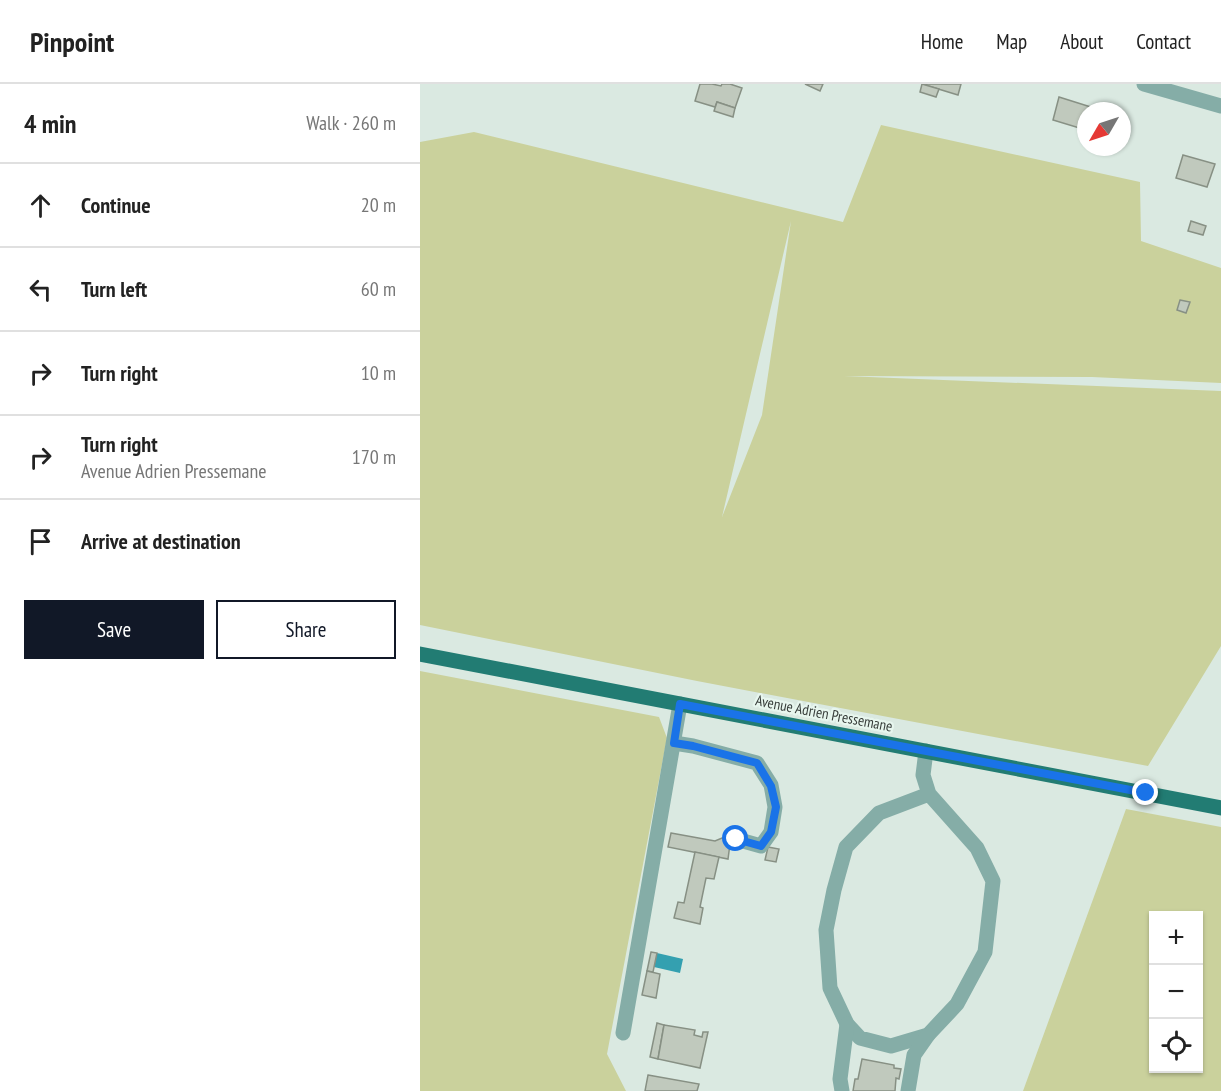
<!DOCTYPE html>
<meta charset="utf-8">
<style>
body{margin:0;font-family:"PT Sans Narrow",sans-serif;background:#f2f2f2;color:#222}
.controls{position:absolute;right:18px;bottom:18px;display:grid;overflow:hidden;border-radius:0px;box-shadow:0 2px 4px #0004}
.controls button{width:54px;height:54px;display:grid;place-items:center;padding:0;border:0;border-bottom:2px solid #e0e0e0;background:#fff;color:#222;font:30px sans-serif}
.compass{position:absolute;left:657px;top:18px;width:54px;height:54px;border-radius:50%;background:#fff;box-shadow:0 2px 4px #0004;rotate:231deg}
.stop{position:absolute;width:18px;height:18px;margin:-14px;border:4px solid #1a73e8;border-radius:50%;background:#fff}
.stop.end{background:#1a73e8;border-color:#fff;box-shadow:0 2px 6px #0008}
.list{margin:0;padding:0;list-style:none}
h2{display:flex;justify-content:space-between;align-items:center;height:78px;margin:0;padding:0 24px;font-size:26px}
h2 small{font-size:20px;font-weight:400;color:#767676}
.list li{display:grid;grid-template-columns:39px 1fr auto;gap:18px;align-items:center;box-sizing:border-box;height:84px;padding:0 24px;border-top:2px solid #e0e0e0}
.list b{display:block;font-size:22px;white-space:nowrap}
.list p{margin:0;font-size:20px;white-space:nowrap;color:#767676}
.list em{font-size:20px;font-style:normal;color:#767676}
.actions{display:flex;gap:12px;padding:18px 24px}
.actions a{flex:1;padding:14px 0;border:2px solid #111827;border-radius:0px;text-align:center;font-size:21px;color:#111827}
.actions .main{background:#111827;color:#fff}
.icon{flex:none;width:33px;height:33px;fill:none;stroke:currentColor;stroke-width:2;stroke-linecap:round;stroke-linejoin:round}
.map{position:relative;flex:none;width:801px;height:1007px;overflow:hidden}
header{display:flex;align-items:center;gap:36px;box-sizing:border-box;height:84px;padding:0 30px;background:#fff;border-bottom:2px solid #e0e0e0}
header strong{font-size:28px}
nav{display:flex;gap:33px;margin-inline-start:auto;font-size:21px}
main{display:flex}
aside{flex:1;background:#fff}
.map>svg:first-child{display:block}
.green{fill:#cad19c;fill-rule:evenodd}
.water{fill:#34a0b0}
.building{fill:#c0c9bd;stroke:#879084;stroke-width:1.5}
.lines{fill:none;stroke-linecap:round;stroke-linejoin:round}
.minor{stroke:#85ada7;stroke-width:15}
.major{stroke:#227c73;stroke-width:15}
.route{stroke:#1a73e8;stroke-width:8}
.labels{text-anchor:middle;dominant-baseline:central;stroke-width:4.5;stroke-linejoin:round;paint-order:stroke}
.street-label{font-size:15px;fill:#373d3a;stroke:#e7f6ee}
</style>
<header>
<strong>Pinpoint</strong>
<nav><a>Home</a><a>Map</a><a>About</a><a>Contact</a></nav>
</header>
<main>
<aside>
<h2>4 min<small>Walk · 260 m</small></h2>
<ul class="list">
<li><svg class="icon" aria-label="ahead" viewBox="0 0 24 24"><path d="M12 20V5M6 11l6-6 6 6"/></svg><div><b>Continue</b></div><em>20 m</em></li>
<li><svg class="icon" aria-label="left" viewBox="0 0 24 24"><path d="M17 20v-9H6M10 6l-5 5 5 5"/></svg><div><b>Turn left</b></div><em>60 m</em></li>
<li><svg class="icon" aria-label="right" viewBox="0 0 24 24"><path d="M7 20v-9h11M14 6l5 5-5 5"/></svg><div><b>Turn right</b></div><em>10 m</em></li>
<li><svg class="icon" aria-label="right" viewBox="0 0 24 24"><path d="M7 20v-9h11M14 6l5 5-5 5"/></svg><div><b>Turn right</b><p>Avenue Adrien Pressemane</p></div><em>170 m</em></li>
<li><svg class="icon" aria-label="arrive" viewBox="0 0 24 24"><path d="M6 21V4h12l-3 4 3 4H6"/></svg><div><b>Arrive at destination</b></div></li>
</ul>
<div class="actions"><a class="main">Save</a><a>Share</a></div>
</aside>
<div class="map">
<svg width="801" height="1007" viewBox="0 0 801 1007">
<rect width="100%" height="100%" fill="#dae9e1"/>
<g class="green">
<path d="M461,41L720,98L721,157L801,184V299L672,293L424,292L801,307V562L728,682L277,597L0,541V58L54,48L423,138ZM371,137L342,331L302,433Z"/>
<polygon points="0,587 239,633 247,654 187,970 206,1007 0,1007"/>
<path d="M706,725L801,743V1007H603ZM734,832H778V984H734Z"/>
</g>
<polygon class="water" points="237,869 263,875 260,889 234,883"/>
<g class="building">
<polygon points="280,0 292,0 301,2 302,0 310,0 322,4 315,24 297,18 295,23 275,17"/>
<polygon points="385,0 403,0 400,7"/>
<polygon points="502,0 541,0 538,11"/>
<polygon points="502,0 519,5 516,13 500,8"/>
<polygon points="639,13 674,24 673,27 666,27 666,46 633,36"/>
<polygon points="297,18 315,24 313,33 294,27"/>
<polygon points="763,71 795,80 787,103 756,94"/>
<polygon points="771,137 786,142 783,151 768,147"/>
<polygon points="760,216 770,218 766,229 757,226"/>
<polygon points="251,749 295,757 302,754 307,755 310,760 308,775 248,763"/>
<polygon points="348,763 359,765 356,778 345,776"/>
<polygon points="275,768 299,773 294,795 286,794 280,823 283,824 280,840 254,834 258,818 264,819"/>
<polygon points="231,868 237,869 233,888 227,887"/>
<polygon points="227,887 240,890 236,914 222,911"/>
<polygon points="237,939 244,941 238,975 230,973"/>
<polygon points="244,941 275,946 274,951 282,953 283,948 288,948 280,984 238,975"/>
<polygon points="442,975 474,981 474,984 481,985 479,995 476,994 475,1007 433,1007 435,995 438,995"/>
<polygon points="228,991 279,1000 277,1007 225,1007"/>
</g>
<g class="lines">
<g class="minor">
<polyline points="724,0 801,22"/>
<polyline points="254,659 273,662 337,679 351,701 355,723 351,748 341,762 316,755"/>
<polyline points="506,667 503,691 509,710 557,764 573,797 565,868 537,920 508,951 471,962 440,954 427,940 410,904 406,846 414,806 426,763 459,729 509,710"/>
<polyline points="203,949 260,620"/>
<polyline points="422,1007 420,995 427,940"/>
<polyline points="488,1007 494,971 508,951"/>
</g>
<polyline class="major" points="0,570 801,724"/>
</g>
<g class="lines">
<polyline class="route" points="316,755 341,762 351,748 356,723 351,702 337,679 273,662 254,659 260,620 726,709"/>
</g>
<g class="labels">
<g class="street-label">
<text transform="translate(404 629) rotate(11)">Avenue Adrien Pressemane</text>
</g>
</g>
</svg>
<div class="controls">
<button>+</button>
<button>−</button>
<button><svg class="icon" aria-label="locate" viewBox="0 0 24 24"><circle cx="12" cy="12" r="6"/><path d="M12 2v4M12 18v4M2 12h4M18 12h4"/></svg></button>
</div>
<svg class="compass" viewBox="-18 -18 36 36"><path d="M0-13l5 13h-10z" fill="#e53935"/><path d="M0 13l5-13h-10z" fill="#767676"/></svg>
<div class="stop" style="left:316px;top:755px"></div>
<div class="stop end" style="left:726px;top:709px"></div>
</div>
</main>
